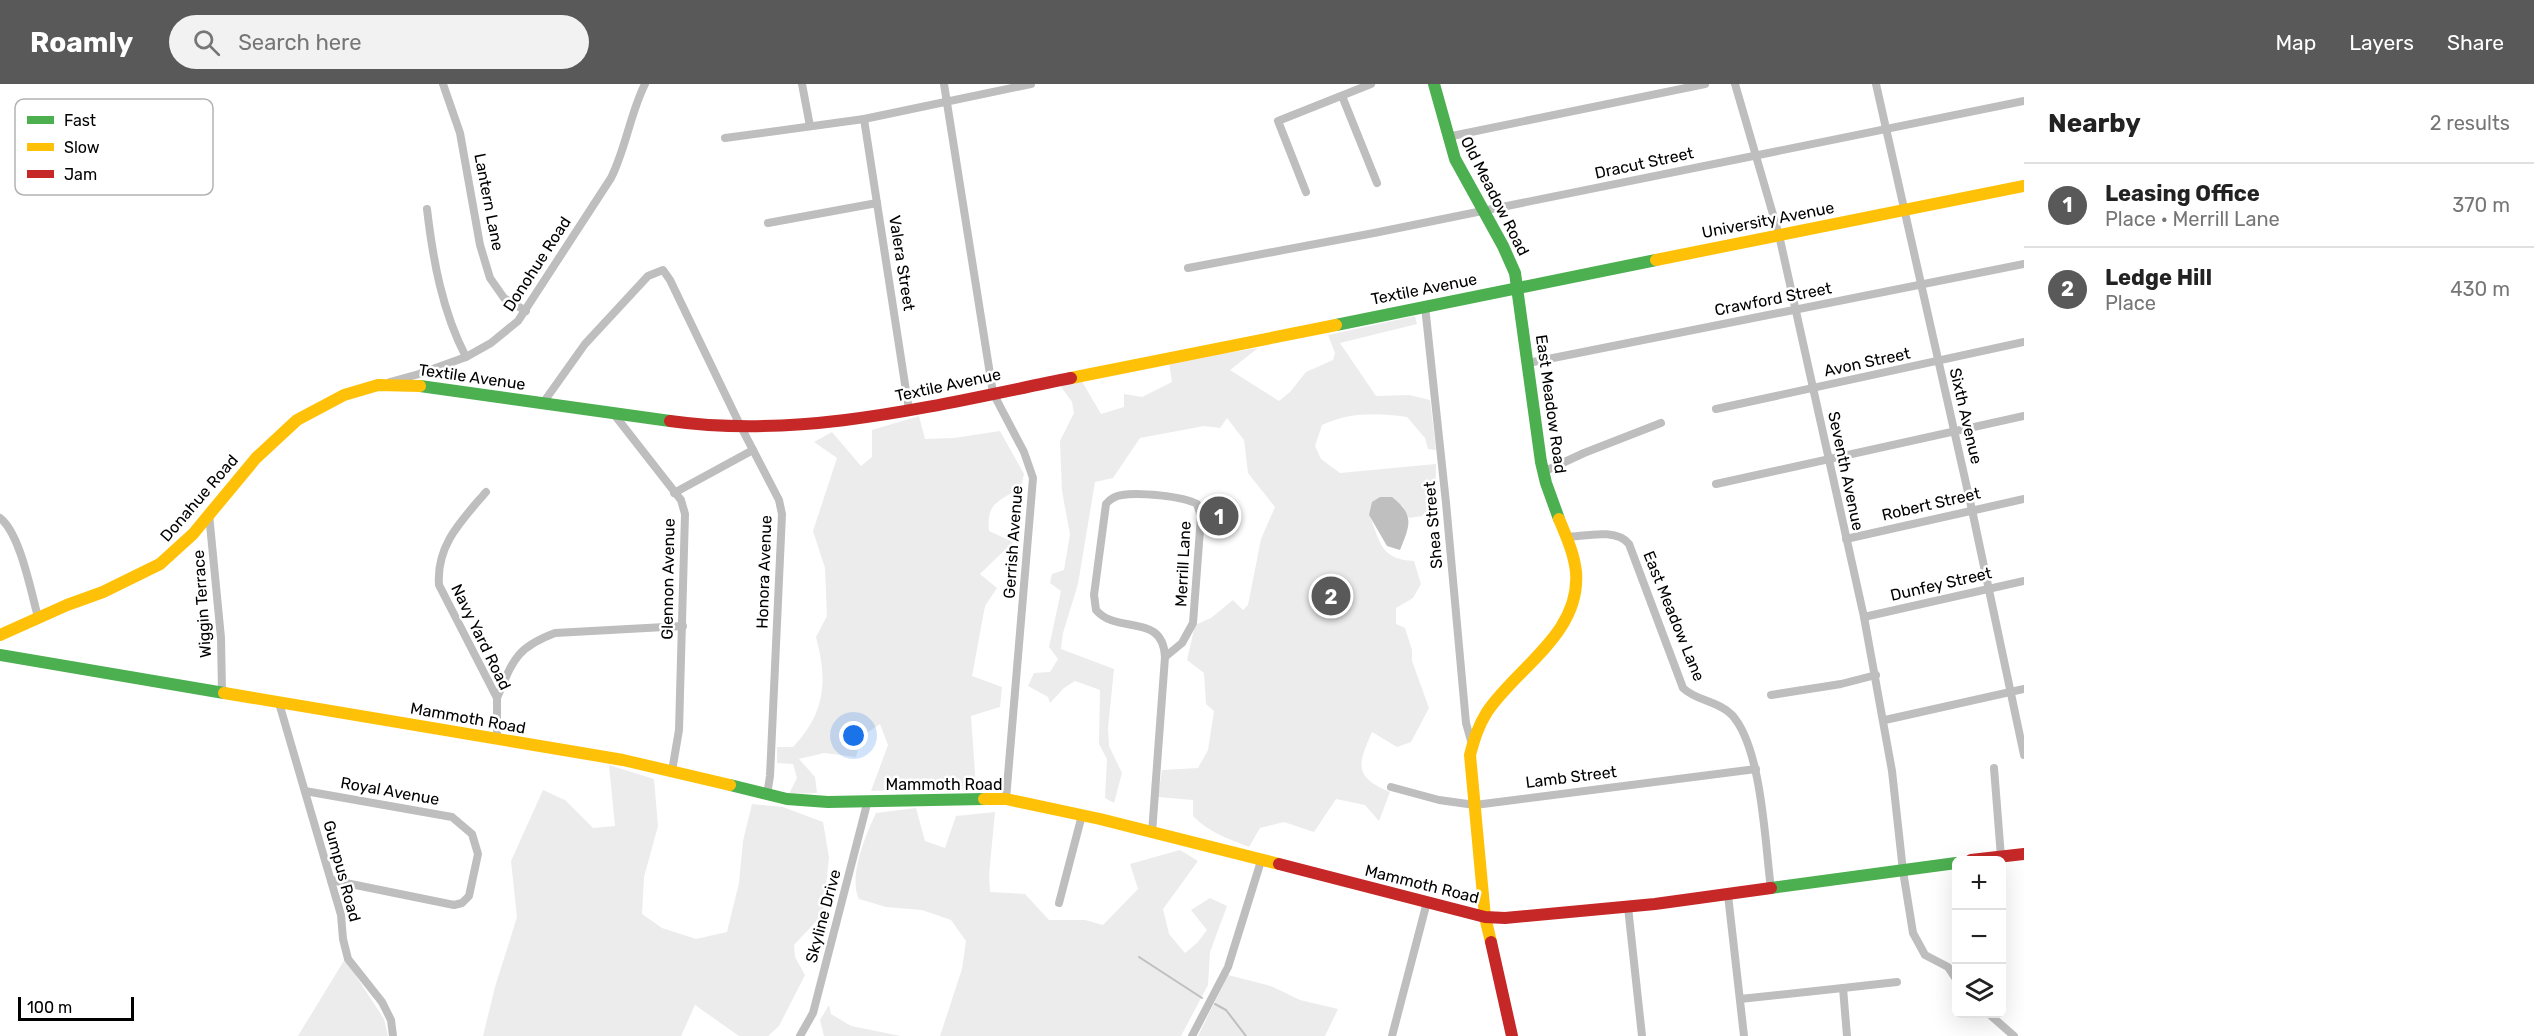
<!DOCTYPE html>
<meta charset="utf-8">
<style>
body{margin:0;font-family:Rubik,sans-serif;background:#f2f2f2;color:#222}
.controls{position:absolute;right:18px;bottom:18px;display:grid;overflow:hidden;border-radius:9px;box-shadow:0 6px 24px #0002}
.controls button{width:54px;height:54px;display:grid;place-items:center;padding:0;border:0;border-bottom:2px solid #e0e0e0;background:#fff;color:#222;font:30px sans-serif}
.scale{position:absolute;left:18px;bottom:15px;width:116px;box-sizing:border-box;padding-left:6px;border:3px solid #000;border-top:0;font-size:16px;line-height:21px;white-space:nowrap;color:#000;-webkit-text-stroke:4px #fff;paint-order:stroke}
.you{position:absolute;left:854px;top:652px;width:21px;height:21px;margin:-15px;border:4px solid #fff;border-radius:50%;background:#1a73e8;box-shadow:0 0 0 9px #1a73e833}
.badge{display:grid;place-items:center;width:39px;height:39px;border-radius:50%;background:#595959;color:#fff;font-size:20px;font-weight:700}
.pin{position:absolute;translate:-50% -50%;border:3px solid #fff;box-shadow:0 2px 6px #0006}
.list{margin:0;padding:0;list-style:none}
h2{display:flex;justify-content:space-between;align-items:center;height:78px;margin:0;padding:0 24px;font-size:26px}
h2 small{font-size:20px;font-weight:400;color:#767676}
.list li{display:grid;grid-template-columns:39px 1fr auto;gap:18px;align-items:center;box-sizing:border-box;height:84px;padding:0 24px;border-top:2px solid #e0e0e0}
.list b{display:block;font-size:22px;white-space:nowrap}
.list p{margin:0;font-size:20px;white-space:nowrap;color:#767676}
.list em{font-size:20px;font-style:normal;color:#767676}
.icon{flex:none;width:33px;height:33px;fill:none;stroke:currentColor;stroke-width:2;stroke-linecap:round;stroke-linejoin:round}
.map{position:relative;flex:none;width:2024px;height:952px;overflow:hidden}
header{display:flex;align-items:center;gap:36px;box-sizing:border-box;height:84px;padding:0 30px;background:#595959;color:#fff}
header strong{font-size:28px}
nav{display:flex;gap:33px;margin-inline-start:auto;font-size:21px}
.search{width:420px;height:54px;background:#f2f2f2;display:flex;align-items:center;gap:15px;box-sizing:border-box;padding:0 21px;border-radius:33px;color:#767676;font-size:22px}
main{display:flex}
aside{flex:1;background:#fff}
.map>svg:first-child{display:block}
.green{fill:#ececec}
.water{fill:#bfbfbf}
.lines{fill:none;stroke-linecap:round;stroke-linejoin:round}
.stream{stroke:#bfbfbf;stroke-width:2}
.street{stroke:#bebebe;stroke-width:8}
.fast{stroke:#4caf50;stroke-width:12}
.slow{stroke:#ffc107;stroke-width:12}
.jam{stroke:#c62828;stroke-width:12}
.labels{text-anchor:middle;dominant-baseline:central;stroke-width:5;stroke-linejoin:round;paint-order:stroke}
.street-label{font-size:16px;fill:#000;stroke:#fff}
.key{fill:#fff;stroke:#b2b2b2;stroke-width:1.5}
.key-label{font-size:16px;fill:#000}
</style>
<header>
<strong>Roamly</strong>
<div class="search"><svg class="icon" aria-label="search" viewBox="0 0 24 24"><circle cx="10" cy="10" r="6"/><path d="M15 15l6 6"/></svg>Search here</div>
<nav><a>Map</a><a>Layers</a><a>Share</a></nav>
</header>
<main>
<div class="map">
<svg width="2024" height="952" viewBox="0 0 2024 952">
<rect width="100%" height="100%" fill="#fff"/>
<g class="green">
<path d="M1415,232L1417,240L1340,259L1376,312L1409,311L1430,316L1436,366L1428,365L1425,354L1407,333C1377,329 1350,328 1322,341L1315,362L1321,375L1340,389L1436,380L1435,418L1422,432L1409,434L1402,421L1369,430C1380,457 1380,476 1414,477L1421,500L1413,514L1396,524V540L1405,544L1412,566V577L1429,624L1411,658L1397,663L1372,648C1358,680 1353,693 1390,708L1379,737L1365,721L1336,715L1314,748L1284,738L1260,744L1249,763C1229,755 1208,748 1193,732V716L1158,713L1162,686L1198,684L1208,666L1214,627L1206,620L1204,589L1187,576L1195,541L1211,534L1233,516L1243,526L1248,521L1261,455L1275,423L1248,389L1244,356L1227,334L1220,344L1204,342L1140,354L1113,394L1095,398L1078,500L1063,549L1061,565L1114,585L1108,644L1109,662L1122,689L1114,719L1105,714L1107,675L1099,660L1100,606L1075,597L1064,604L1050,619L1048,613L1028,602L1034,589L1050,588L1058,575L1049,563L1061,507L1050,499L1052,490L1064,486L1070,450L1062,407L1060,357L1074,329L1072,318L1060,301L1080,294L1101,330L1124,323V310L1142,313L1172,298L1169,278L1258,264L1230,286L1279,317L1290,308L1306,288L1333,276L1335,269L1328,251Z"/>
<path d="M919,332L925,355L954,354L1000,347L1024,390L1021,403C999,418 986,418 989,447L1013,458L980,490L997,504L985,522L972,592L1002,603L1000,623L971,632L976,704L871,707L888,661L880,640L861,653L856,673L824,669L799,675L815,693L817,709L789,710L797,694L793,680L777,679V663H793C825,629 828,598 816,553L827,532L825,484L813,447L837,374L814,358L832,348L861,382L872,373V346Z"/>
<polygon points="609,681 654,695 658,742 644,793 642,830 662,844 696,855 727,848 739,799 743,757 752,720 783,723 823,738 829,773 823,830 794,861 795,873 805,891 779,942 768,952 739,952 695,921 681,952 483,952 495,903 517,833 511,777 543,706 565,716 593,744 615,742"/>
<path d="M916,724L925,757L945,764L956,732L995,728L989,791L990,808L1025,810L1049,836H1085L1103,841L1138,805L1130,780L1180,766L1198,777L1163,825L1169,850L1185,869L1197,859L1207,846L1191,826L1210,814L1227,822L1210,868L1208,901L1181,952H940L962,885L966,857L951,836L922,826L886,823L859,815C848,793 866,750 876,729Z"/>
<polygon points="345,875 384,935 388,952 298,952"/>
<polygon points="1228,891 1271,902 1300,916 1338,925 1325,952 1198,952"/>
<polygon points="829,921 831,930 851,942 901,952 824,952 820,936"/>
</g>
<path class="water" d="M1380,413H1392C1415,431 1410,441 1400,466L1387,462L1369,431L1372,418Z"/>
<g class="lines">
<g class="stream">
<polyline points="1139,873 1202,914"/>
<polyline points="1215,920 1226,926 1246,952"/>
</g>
<g class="street">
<polyline points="443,0 460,49 480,161 490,194 504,214 526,227"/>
<polyline points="802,0 810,42"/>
<polyline points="944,0 993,309 1024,368 1033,394 1006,715"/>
<polyline points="1735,0 1779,151 1864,533 1892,687 1903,787 1913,849 1925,871 1948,883 1956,895"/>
<polyline points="1876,0 1972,426 2024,671"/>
<polyline points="1342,12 1377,99"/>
<polyline points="864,35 909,326"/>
<polyline points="1447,53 1705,0"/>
<polyline points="725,54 864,35 1031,0"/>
<polyline points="1306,108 1278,37 1371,0"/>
<path d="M427,125C433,176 442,227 466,273"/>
<polyline points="768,139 877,119"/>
<polyline points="1188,184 1374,149 2024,17"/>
<polyline points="1425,222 1446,419 1466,639 1471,657"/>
<polyline points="1528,279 2024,180"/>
<path d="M390,298L419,290L466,273L491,259L518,237L611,94C626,64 630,30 645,0"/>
<polyline points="543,319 585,260 648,192 663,186 670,196 740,341 779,416 782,430 770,692 767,711"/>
<polyline points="1716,325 2024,258"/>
<polyline points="613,329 681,416 685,430 679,646 672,687"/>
<polyline points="1543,388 1584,369 1661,339"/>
<polyline points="1716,400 2024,332"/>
<path d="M486,408C462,436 436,461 439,501L497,614V655"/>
<polyline points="674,409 753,366"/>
<polyline points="209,430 221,554 222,608"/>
<path d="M0,434C20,449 31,508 38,533"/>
<path d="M1567,453C1586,452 1616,444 1629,460L1683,604C1696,617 1719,617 1732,631C1762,664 1765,760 1771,805"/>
<polyline points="1846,455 2024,415"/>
<polyline points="1864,533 2024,497"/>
<polyline points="1771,611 1841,600 1876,591"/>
<path d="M497,614C513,577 515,564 555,549L683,542"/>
<polyline points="279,619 341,831 343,855 348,875 382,918 391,936 393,952"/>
<polyline points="1885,636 2024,605"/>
<polyline points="1994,684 2001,773"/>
<polyline points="1391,703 1439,716 1475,721 1756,685"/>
<polyline points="305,707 452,733 472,750 478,770 469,812 462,819 454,821 331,796"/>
<path d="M1152,749L1165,573L1182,559L1193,539L1201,432L1197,420C1183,412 1137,408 1122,411C1114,412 1110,415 1106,420L1094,511L1096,526C1117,551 1163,528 1165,573"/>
<polyline points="1728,811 1744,952"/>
<polyline points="1059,819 1082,731"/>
<polyline points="1628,823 1642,952"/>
<polyline points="1843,904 1897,898"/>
<polyline points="1740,915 1843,904 1847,952"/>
<polyline points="1989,930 2014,952"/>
<polyline points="800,952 813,929 868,716"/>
<polyline points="1192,952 1228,883 1261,777"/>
<polyline points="1392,952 1427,818"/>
</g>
<g class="fast">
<polyline points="1434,0 1455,75 1503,162 1515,189 1541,378 1546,399 1559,435"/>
<polyline points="1336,241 1656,176"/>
<polyline points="420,302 670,337"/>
<polyline points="0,571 224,609"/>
<polyline points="730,701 787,715 828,718 984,715"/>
<polyline points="1771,804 1956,779"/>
</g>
<g class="slow">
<polyline points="1656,176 2024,102"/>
<polyline points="1071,294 1336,241"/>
<polyline points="0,551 67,521 103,508 160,480 193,450 256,374 297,336 344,311 378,301 420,302"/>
<polyline points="224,609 623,676 730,701"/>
<polyline points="984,715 1006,715 1100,735 1279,780"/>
<path d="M1491,858L1485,833L1470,671C1474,656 1478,642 1487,628C1517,583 1581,550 1576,488C1574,469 1566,452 1559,435"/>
</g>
<g class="jam">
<path d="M670,337C805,356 940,320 1071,294"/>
<polyline points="1971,776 2024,770"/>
<polyline points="1279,780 1485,833 1505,834 1655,820 1771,804"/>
<polyline points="1491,858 1512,952"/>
</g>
</g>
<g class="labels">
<g class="street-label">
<text transform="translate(1644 79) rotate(-12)">Dracut Street</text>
<text transform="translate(1495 112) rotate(63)">Old Meadow Road</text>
<text transform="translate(489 118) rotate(79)">Lantern Lane</text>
<text transform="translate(1768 136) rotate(-11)">University Avenue</text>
<text transform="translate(902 179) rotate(81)">Valera Street</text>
<text transform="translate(537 180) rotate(-57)">Donohue Road</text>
<text transform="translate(1424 205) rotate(-11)">Textile Avenue</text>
<text transform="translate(1773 215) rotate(-11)">Crawford Street</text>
<text transform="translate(1867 278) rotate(-12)">Avon Street</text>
<text transform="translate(472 293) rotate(8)">Textile Avenue</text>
<text transform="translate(948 301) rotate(-12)">Textile Avenue</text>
<text transform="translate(1551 320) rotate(82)">East Meadow Road</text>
<text transform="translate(1966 332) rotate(77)">Sixth Avenue</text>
<text transform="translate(1846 387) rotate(78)">Seventh Avenue</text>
<text transform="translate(199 414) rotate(-49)">Donahue Road</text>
<text transform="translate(1931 420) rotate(-13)">Robert Street</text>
<text transform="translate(1433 441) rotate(-95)">Shea Street</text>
<text transform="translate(1013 458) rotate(-86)">Gerrish Avenue</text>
<text transform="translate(1183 480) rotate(-87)">Merrill Lane</text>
<text transform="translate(764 488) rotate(-88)">Honora Avenue</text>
<text transform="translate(668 495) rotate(-89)">Glennon Avenue</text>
<text transform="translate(1941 500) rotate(-13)">Dunfey Street</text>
<text transform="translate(202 520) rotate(-94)">Wiggin Terrace</text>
<text transform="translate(1674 532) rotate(68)">East Meadow Lane</text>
<text transform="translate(481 553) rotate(64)">Navy Yard Road</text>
<text transform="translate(468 634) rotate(10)">Mammoth Road</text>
<text transform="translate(1571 693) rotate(-7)">Lamb Street</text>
<text x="944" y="700">Mammoth Road</text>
<text transform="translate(390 707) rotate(10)">Royal Avenue</text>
<text transform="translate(342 787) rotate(75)">Gumpus Road</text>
<text transform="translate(1422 800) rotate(14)">Mammoth Road</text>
<text transform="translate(823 832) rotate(-75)">Skyline Drive</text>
</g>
</g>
<rect x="15" y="15" width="198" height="96" rx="9" class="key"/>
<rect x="27" y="32" width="27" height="8" fill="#4caf50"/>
<rect x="27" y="59" width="27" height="8" fill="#ffc107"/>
<rect x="27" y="86" width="27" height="8" fill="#c62828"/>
<g class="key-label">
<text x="64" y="42">Fast</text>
<text x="64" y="69">Slow</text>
<text x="64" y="96">Jam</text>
</g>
</svg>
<div class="controls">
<button>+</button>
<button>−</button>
<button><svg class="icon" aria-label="layers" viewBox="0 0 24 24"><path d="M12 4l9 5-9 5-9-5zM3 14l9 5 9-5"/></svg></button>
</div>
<div class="scale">100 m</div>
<div class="you"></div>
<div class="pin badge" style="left:1219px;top:432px">1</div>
<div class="pin badge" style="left:1331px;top:512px">2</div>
</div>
<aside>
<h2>Nearby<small>2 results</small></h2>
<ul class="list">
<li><span class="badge">1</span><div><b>Leasing Office</b><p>Place · Merrill Lane</p></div><em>370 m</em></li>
<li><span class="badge">2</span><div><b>Ledge Hill</b><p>Place</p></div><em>430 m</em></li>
</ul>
</aside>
</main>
